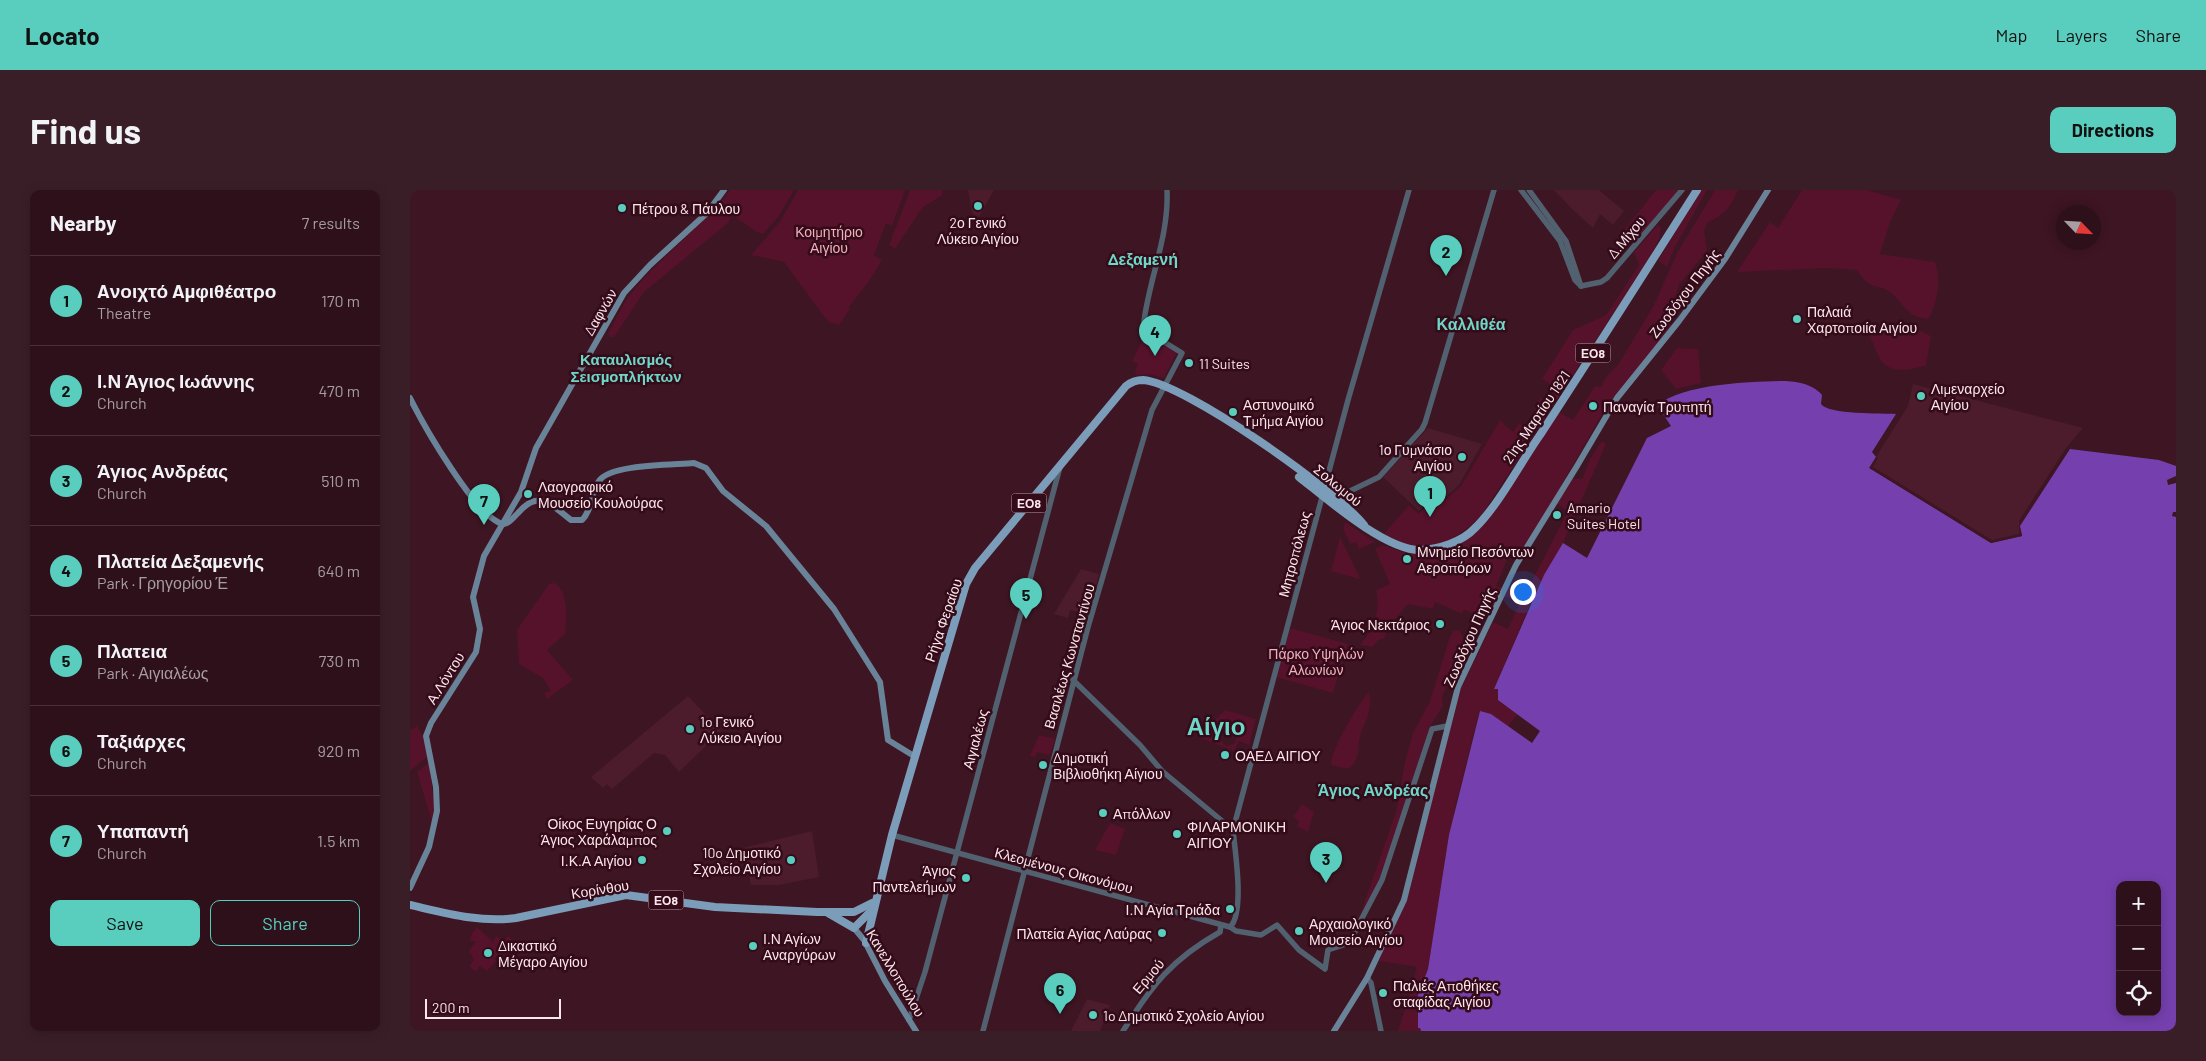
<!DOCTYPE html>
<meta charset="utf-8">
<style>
body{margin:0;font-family:Barlow,sans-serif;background:#3a1e27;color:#f1f3f6}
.controls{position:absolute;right:15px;bottom:15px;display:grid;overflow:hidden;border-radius:10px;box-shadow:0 2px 12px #0003}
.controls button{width:45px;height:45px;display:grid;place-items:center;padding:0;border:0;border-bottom:1px solid #493039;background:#2e101a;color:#f1f3f6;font:25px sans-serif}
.compass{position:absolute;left:1646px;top:15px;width:45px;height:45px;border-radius:50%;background:#2e101a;box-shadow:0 2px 12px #0003;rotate:115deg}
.scale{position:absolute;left:15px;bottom:12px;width:136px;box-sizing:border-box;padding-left:5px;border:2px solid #fde6eb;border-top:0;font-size:14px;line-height:18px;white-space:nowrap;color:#fde6eb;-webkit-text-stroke:4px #330b19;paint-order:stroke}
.you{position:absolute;left:1112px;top:401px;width:18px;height:18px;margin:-12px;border:4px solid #fff;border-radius:50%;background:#1a73e8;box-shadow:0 0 0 8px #1a73e833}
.badge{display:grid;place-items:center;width:32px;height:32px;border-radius:50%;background:#59cebe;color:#111;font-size:16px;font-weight:700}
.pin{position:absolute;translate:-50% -41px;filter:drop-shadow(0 1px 2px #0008)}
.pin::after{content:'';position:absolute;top:26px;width:18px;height:15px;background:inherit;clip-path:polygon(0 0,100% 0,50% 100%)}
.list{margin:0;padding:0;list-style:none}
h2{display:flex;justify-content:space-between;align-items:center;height:65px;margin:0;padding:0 20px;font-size:21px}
h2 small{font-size:16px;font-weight:400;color:#a79da2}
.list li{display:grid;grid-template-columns:32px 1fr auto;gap:15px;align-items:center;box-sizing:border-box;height:90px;padding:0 20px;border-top:1px solid #493039}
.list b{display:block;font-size:19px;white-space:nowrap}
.list p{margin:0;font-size:16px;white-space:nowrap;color:#a79da2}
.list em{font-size:16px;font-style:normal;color:#a79da2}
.actions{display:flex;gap:10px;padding:15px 20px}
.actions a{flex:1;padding:11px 0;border:1px solid #59cebe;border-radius:10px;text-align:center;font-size:18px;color:#59cebe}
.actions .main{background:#59cebe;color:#111}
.icon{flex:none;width:28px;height:28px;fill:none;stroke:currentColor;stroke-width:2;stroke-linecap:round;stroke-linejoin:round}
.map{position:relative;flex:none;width:1766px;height:841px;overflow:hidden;border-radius:10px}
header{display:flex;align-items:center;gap:30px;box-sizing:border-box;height:70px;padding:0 25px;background:#59cebe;color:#111}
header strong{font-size:24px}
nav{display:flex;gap:28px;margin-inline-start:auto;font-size:18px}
.intro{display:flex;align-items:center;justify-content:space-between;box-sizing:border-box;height:120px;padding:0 30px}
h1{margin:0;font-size:35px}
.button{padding:12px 22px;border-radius:10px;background:#59cebe;color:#111;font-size:18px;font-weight:700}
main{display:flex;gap:30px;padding:0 30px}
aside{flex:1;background:#2e101a;border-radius:10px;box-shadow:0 2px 12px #0003}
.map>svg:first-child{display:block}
.built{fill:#4c1c2c}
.green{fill:#55122a;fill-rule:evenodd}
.water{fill:#7540ae;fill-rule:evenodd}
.pier{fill:#3e1522}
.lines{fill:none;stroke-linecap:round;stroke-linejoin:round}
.tertiary{stroke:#51616f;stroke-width:5.5}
.secondary{stroke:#698398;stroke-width:6}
.primary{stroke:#7b9db9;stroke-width:8}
.poi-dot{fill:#59cebe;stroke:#330b19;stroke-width:2}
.labels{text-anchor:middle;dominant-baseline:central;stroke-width:5;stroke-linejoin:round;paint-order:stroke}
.shield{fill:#330b19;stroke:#c0a4ac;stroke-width:1}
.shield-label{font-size:12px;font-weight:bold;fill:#fde6eb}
.poi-label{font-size:14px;fill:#fde6eb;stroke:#330b19;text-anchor:start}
.park-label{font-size:14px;fill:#f2b0c0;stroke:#330b19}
.street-label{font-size:14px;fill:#fde6eb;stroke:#330b19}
.neighbourhood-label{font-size:15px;font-weight:bold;fill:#6fd7c8;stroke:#330b19}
.quarter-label{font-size:16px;font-weight:bold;fill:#6fd7c8;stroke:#330b19}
.town-label{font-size:24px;font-weight:bold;fill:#6fd7c8;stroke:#330b19}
</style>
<header>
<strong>Locato</strong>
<nav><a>Map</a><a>Layers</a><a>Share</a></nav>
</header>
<div class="intro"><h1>Find us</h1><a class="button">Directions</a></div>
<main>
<aside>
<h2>Nearby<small>7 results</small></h2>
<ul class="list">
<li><span class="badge">1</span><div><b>Aνοιχτό Aμφιθέατρο</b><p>Theatre</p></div><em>170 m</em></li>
<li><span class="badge">2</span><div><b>Ι.Ν Άγιος Ιωάννης</b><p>Church</p></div><em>470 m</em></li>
<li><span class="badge">3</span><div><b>Άγιος Ανδρέας</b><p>Church</p></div><em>510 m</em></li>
<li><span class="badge">4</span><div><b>Πλατεία Δεξαμενής</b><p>Park · Γρηγορίου Έ</p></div><em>640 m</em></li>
<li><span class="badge">5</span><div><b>Πλατεια</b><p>Park · Αιγιαλέως</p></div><em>730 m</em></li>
<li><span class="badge">6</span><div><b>Ταξιάρχες</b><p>Church</p></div><em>920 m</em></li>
<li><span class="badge">7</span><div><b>Υπαπαντή</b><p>Church</p></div><em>1.5 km</em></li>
</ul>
<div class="actions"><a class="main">Save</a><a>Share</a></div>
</aside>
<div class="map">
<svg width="1766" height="841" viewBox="0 0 1766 841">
<rect width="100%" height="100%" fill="#3e1522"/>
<g class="built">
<polygon points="558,0 584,0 566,32 562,21"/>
<polygon points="1144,0 1189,0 1214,21 1203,35 1190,24 1183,38 1163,20"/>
<polygon points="1503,194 1673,238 1656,258 1609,331 1612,346 1581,353 1459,278 1498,216"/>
<polygon points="1018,238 1072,254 1049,295 1033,309 1019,311 1009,321 973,287"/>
<polygon points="671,379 689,384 681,414 672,412 669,422 660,420 658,428 644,424"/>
<polygon points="278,506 311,541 269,582 255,565 244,563 202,599 197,594 193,598 181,587"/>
<polygon points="402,641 409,687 369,695 341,695 333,658"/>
<polygon points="677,809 700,815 690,841 661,841"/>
</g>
<g class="green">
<path d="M320,0H384L368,27L353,44L347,42L322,25L318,33L234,102L204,147H201L198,144C206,128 214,111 226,97C255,63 293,36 320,0Z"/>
<polygon points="388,0 495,0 482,36 476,33 464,65 472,70 460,90 439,117 440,119 429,135 419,132 413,125 374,72 341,65 371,30"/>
<polygon points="500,0 532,0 532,5 512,18 485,59 479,55"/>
<polygon points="1246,0 1269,0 1225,51 1219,50 1211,44"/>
<polygon points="1291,0 1297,0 1265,57 1257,77 1248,71"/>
<path d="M1305,0H1328C1321,16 1314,26 1298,32L1294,41L1297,61L1269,95L1257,133L1262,135L1195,219L1106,375L1105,367L1099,365L1086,396L1093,398L1085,415L1079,412L1072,426L1054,420L1052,424L1025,412L1023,419L998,414L985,429L974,448L967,451L963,457L950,455C964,438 971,422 966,400L980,394L965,359L973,355L992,362L1011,363L1064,342L1149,222L1163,230L1185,196L1191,197L1195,188L1208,175L1244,115L1267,63Z"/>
<path d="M1392,0H1457L1491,10L1480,32L1470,64L1525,72C1532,92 1527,110 1519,129C1493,127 1495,111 1475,99C1472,97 1468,98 1464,96C1456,93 1452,87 1447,80L1417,78L1327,82L1360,32L1368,38Z"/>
<path d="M1248,35L1251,37L1250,46L1242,64L1071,326C1052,345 1027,362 998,356C990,354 981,349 973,345L999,315L1009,324L1019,313L1034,311L1051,296L1090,230L1103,242L1109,233L1117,238L1130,208L1135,211L1143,196L1132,189L1163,140L1196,125L1229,75L1224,62Z"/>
<path d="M1464,138L1511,141L1521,146L1516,175C1502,180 1479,185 1470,169C1466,162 1464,154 1460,147Z"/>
<polygon points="735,145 767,162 754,188 738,184 726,185 725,181 728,174 722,171"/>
<polygon points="1267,158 1288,159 1291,193 1266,199 1251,180"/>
<polygon points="1192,251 1196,254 1153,353 1122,410 1084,499 1088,499 1094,514 1108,524 1098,536 1081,524 1069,522 1045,618 1018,779 1008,805 1008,838 1010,838 1010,841 988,841 1000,802 1003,803 1007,792 1003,791 1007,777 969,771 1000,700 1048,505 1083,432 1098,439 1110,413 1094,406 1098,397 1115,404 1158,321 1146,313 1162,289 1172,289 1180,269"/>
<polygon points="935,332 965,352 949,359 946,352 940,354 933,339"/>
<polygon points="930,347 950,388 949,389 921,381"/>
<path d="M145,393C159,402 157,430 155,444L137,460L163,490L137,509L134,503L141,501L133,488L109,474L107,440L139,394Z"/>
<polygon points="880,438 938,454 923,503 866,487"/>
<polygon points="1050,440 1055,453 1032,507 1033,516 1019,538 970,689 951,729 949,728 986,622 995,572 1003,543 1020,511 1040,446 1044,441"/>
<path d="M959,502C962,516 958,528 952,540C946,553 953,571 937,579L921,575C920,561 949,512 959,502Z"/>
<path d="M815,520L846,529L839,555L829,551L824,561L788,547ZM820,531L826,534L828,544L824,554L816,556L809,549L813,534L816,536Z"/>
<polygon points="7,536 13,546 18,566 0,581 0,540"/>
<polygon points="629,545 645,549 640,565 627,562 625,567 620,566"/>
<polygon points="19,572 25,621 22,632 7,582"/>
<polygon points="892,614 904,622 898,642 887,636 889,631 883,627"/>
<polygon points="700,633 715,639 706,665 685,660"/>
<polygon points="67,737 84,753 83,750 87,746 93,751 98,746 103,750 89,767 87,766 84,769 86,771 77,781 70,776 66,782 59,776 64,770 59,761 66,751 60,751 62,743"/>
</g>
<path class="water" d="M1370,191C1384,191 1402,193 1412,205L1411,214C1419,225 1471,223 1486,224L1462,262L1466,267L1460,278L1581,353L1612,346L1610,336L1660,259L1749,270L1766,276V286L1757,290L1758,295L1766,293V322H1763L1762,326L1766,327V841H1011L1010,838H1008V805L1018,779L1039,645L1070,521L1081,524L1122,553L1130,541L1088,510V499H1084L1134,385L1153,353L1177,368L1237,248L1261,236L1247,215C1276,194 1334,192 1370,191ZM1710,695H1747V822H1710Z"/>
<polygon class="pier" points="1466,267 1468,268 1463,277 1582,350 1609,344 1609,333 1612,346 1581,353 1459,278"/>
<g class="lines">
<g class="tertiary">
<polyline points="1111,0 1150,51 1165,90 1171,96"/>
<polyline points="1119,0 1156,51 1171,96"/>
<polyline points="1171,96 1191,92 1197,88 1272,0"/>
<polyline points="934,315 936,303 969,287 1012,239 1015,233 1084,0"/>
<polyline points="663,490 730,555 752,581 823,640"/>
<polyline points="482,645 820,737 826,741 851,745 867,735 889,760 915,779 918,760 939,753 972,690 1022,539 1037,536"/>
<path d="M820,737C835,723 825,661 823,640L938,210L999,0"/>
<polyline points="957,788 961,793 971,841"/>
<polyline points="499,830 515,782 650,277"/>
<path d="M573,841L678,437L742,220L772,163L738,142L734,131C740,86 759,46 757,0"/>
<path d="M713,841C742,795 762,769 810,742L811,735"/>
</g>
<g class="secondary">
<path d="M0,208C13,234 66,328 93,334"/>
<path d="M93,334C100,333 103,328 108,323C130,298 142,316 161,330H172C182,321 181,302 189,291C200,274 264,275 284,273L296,278L313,301L356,336L424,419L470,492L478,550L504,566"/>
<polyline points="0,698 19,657 27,621 26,597 16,546 21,533 66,462 70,439 63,407 74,366 111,302 126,258 214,103 240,75 297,23 314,0"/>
<polyline points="444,738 454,750 475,791 506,841"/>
<polyline points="924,841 957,788 994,710 1048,497 1106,375 1167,276 1207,208 1269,131 1315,69 1358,0"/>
</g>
<g class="primary">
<path d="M889,287C917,309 975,360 1010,360C1029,359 1052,352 1065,338C1088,316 1111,272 1130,245C1183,164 1235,82 1287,0"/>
<path d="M0,715C35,723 70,733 106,728L216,705L305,717L407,722H444L462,713"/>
<polyline points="418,723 444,738 462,720"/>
<path d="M456,753L482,645L556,394L565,378L716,196C721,192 727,190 733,190C775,193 927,301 954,335"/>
</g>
</g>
<g class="poi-dot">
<circle cx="568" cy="16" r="5"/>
<circle cx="212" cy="18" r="5"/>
<circle cx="1387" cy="129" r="5"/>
<circle cx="779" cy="173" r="5"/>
<circle cx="1511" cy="206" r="5"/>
<circle cx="1183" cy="216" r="5"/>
<circle cx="823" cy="222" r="5"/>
<circle cx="1052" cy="267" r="5"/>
<circle cx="118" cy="304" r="5"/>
<circle cx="1147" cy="325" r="5"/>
<circle cx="997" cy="369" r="5"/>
<circle cx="1030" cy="434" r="5"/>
<circle cx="280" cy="539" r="5"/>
<circle cx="815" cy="565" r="5"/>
<circle cx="633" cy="575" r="5"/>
<circle cx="693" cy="623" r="5"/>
<circle cx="257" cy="641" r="5"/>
<circle cx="767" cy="644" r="5"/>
<circle cx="232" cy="670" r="5"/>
<circle cx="381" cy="670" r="5"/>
<circle cx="556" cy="688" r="5"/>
<circle cx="820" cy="719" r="5"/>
<circle cx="889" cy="741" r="5"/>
<circle cx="752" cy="743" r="5"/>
<circle cx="343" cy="756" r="5"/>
<circle cx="78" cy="763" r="5"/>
<circle cx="973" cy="803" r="5"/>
<circle cx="683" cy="825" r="5"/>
</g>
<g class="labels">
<g class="shield">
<rect x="1165.5" y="153.5" width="35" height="19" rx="4"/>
<rect x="601.5" y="303.5" width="35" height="19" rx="4"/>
<rect x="238.5" y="700.5" width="35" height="19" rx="4"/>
</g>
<g class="shield-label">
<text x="1183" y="163">ΕΟ8</text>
<text x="619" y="313">ΕΟ8</text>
<text x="256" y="710">ΕΟ8</text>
</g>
<g class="poi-label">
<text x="222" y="18">Πέτρου &amp; Πάυλου</text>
<text x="568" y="32" text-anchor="middle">2ο Γενικό<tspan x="568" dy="16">Λύκειο Αιγίου</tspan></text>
<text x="1397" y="121">Παλαιά<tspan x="1397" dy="16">Χαρτοποιία Αιγίου</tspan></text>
<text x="789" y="173">11 Suites</text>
<text x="1521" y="198">Λιμεναρχείο<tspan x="1521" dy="16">Αιγίου</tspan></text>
<text x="833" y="214">Αστυνομικό<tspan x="833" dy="16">Τμήμα Αιγίου</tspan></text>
<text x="1193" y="216">Παναγία Τρυπητή</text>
<text x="1042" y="259" text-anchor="end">1ο Γυμνάσιο<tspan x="1042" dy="16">Αιγίου</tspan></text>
<text x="128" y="296">Λαογραφικό<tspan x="128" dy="16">Μουσείο Κουλούρας</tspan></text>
<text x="1157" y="317">Amario<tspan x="1157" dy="16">Suites Hotel</tspan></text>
<text x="1007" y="361">Μνημείο Πεσόντων<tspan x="1007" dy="16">Αεροπόρων</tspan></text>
<text x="1020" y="434" text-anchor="end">Άγιος Νεκτάριος</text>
<text x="290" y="531">1o Γενικό<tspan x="290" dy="16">Λύκειο Αιγίου</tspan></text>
<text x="825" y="565">ΟΑΕΔ ΑΙΓΙΟΥ</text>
<text x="643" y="567">Δημοτική<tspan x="643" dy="16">Βιβλιοθήκη Αίγιου</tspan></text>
<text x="703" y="623">Απόλλων</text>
<text x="247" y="633" text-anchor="end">Οίκος Ευγηρίας Ο<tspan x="247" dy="16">Άγιος Χαράλαμπος</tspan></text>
<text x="777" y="636">ΦΙΛΑΡΜΟΝΙΚΗ<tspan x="777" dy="16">ΑΙΓΙΟΥ</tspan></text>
<text x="371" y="662" text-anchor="end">10o Δημοτικό<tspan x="371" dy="16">Σχολείο Αιγίου</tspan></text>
<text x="222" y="670" text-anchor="end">Ι.Κ.Α Αιγίου</text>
<text x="546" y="680" text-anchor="end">Άγιος<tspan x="546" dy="16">Παντελεήμων</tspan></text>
<text x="810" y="719" text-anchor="end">Ι.Ν Αγία Τριάδα</text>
<text x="899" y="733">Αρχαιολογικό<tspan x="899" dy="16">Μουσείο Αιγίου</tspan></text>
<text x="742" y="743" text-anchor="end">Πλατεία Αγίας Λαύρας</text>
<text x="353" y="748">Ι.Ν Αγίων<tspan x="353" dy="16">Αναργύρων</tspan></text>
<text x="88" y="755">Δικαστικό<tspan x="88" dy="16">Μέγαρο Αιγίου</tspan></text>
<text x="983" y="795">Παλιές Αποθήκες<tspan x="983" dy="16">σταφίδας Αιγίου</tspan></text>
<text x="693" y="825">1o Δημοτικό Σχολείο Αιγίου</text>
</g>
<g class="park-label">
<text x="419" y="41">Κοιμητήριο<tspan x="419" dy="16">Αιγίου</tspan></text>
<text x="906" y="463">Πάρκο Υψηλών<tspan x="906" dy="16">Αλωνίων</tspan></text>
</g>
<g class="street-label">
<text transform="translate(1216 47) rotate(-50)">Δ.Μίχου</text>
<text transform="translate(1274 103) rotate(-53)">Ζωοδόχου Πηγής</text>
<text transform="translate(190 122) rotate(-60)">Δαφνών</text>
<text transform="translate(1126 227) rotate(-56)">21ης Μαρτίου 1821</text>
<text transform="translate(928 295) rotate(39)">Σολωμού</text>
<text transform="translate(884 364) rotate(-75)">Μητροπόλεως</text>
<text transform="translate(533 430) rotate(-71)">Ρήγα Φεραίου</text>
<text transform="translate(1059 447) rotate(-66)">Ζωοδόχου Πηγής</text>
<text transform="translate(659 466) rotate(-74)">Βασιλέως Κωνσταντίνου</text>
<text transform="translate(35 488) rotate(-58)">Α.Λόντου</text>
<text transform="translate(565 549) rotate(-75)">Αιγιαλέως</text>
<text transform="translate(654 680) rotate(15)">Κλεομένους Οικονόμου</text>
<text transform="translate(190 699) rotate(-9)">Κορίνθου</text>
<text transform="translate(486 783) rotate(59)">Κανελλοπούλου</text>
<text transform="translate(738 786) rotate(-50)">Ερμού</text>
</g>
<g class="neighbourhood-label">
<text x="216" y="169">Καταυλισμός<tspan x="216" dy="17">Σεισμοπλήκτων</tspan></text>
</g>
<g class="quarter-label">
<text x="733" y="68">Δεξαμενή</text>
<text x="1061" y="133">Καλλιθέα</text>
<text x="963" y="599">Άγιος Ανδρέας</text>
</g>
<g class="town-label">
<text x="806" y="535">Αίγιο</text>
</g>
</g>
</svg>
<div class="controls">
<button>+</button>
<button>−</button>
<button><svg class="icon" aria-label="locate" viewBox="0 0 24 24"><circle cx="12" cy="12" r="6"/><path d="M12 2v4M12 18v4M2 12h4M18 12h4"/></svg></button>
</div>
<svg class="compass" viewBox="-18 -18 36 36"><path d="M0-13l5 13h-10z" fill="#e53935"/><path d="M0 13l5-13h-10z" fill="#a79da2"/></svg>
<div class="scale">200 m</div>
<div class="you"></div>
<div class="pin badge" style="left:1020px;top:327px">1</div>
<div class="pin badge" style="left:1036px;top:86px">2</div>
<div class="pin badge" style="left:916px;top:693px">3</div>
<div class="pin badge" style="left:745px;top:166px">4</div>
<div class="pin badge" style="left:616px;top:429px">5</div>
<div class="pin badge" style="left:650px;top:824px">6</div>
<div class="pin badge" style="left:74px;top:335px">7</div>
</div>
</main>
